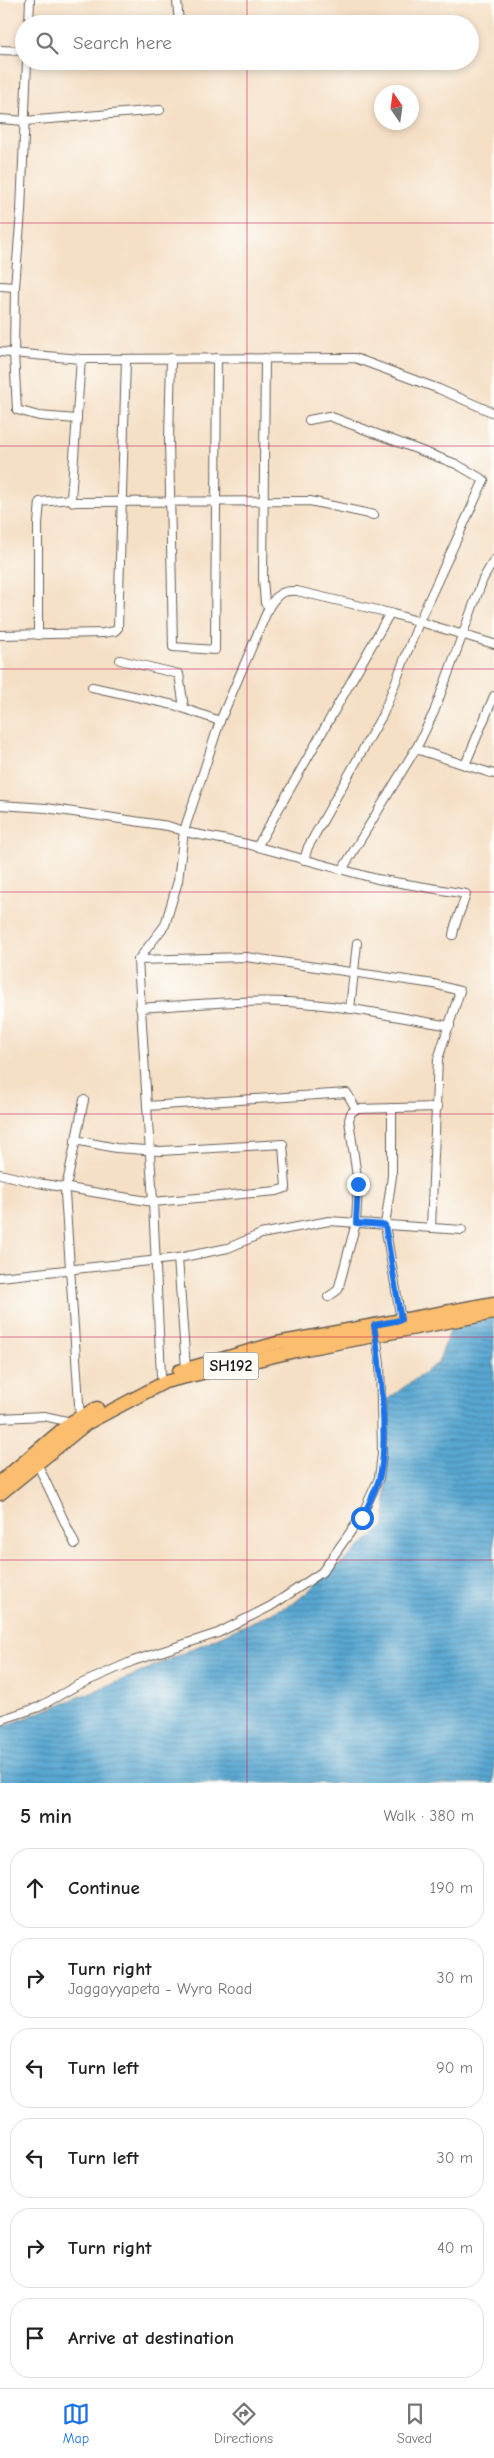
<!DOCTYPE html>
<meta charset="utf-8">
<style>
body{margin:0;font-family:"Comic Neue",sans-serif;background:#f6f6f6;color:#222}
.compass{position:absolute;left:374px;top:85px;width:45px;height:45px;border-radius:50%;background:#fff;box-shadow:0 2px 8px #0003;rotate:347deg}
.stop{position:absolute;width:15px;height:15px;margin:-11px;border:4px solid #1a73e8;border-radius:50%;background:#fff}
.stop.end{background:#1a73e8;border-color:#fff;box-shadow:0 1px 5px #0008}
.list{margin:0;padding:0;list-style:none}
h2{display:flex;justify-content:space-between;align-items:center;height:65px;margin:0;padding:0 20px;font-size:21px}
h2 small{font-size:16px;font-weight:400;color:#767676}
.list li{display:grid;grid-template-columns:32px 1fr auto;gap:15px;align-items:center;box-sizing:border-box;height:80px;margin:0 10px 10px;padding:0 10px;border:1px solid #e0e0e0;border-radius:20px}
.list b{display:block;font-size:19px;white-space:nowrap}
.list p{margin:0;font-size:16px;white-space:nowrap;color:#767676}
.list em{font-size:16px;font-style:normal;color:#767676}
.icon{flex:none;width:28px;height:28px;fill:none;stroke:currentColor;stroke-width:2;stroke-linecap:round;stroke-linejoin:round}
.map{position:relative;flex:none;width:494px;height:1783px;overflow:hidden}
.search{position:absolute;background:#fff;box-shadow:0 2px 8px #0003;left:15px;right:15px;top:15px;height:55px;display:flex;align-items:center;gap:12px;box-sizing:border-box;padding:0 18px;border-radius:28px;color:#767676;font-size:19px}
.sheet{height:605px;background:#fff}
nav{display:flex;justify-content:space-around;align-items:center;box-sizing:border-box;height:70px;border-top:1px solid #e0e0e0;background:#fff;font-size:14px;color:#767676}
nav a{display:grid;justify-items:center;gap:2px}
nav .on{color:#1a73e8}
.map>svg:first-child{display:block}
.water{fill:url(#water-rules);stroke:#3a6277}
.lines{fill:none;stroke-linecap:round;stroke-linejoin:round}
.minor-casing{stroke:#686057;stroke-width:10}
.primary-casing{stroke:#686057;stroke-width:15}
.minor{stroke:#fff;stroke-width:8}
.primary{stroke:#fbbd6e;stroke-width:12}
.route{stroke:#1a73e8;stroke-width:6}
.grid{fill:none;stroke:#c2185b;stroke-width:1;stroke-opacity:0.55}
.labels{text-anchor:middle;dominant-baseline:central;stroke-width:4.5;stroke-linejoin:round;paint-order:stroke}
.shield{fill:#fdfcf7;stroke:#605f5e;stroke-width:1}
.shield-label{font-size:16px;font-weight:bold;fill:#1c1c1c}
</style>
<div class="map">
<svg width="494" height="1783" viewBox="0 0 494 1783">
<defs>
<pattern id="water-rules" width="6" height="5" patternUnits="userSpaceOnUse" patternTransform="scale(1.25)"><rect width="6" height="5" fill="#59a7d2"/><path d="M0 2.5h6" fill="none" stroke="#4987aa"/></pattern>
</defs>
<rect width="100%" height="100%" fill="#fdfcf7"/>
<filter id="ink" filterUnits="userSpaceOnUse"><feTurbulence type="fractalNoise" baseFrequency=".02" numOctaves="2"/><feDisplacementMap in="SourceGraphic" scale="10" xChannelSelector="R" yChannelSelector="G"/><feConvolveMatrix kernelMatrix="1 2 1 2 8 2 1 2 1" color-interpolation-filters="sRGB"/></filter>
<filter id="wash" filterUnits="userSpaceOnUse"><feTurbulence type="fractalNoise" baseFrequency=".0096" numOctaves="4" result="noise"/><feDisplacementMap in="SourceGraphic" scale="20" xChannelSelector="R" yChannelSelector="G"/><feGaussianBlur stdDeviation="1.12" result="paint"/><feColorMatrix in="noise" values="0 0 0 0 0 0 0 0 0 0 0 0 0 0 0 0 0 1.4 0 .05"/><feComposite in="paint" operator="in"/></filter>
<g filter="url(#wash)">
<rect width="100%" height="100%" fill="#f5dfc5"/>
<polygon class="water" points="494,1313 494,1783 0,1783 0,1728 132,1676 294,1603 385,1526 389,1398 438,1363 454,1320"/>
</g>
<g filter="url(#ink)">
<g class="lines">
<defs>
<g id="minor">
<polyline points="177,0 179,24"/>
<polyline points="29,24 30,0"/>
<polyline points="0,50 24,51"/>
<polyline points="27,61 21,211 15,287 14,353 17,410 39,416 77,419"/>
<polyline points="0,119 25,121 160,110"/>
<polyline points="0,286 15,287"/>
<polyline points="0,352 81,359 355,358 439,389 494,413"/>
<polyline points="171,358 169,439 173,647 215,650 217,358"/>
<polyline points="71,499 81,359"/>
<path d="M269,607C277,594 282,590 297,591L390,613L494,644"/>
<polyline points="0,635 103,633 115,631 118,628 126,359"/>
<polyline points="38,635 38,524 40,502 71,499 73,502 310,501 374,515"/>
<polyline points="120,660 179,674 184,708"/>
<polyline points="92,687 174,705 220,721"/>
<polyline points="416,749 465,765 494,696"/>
<polyline points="465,765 494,774"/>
<path d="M0,805L46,808L168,826L190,833L247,844L377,879L466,894C462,909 455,921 453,935"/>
<polyline points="257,847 390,613"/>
<polyline points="304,860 308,847 383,714 421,617 484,480 456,464 329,416 309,420"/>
<polyline points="342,870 418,745 434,712 483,579 494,560"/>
<polyline points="138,960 246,957 434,984 460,991 438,1059 431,1228"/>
<path d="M140,1008C189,1005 239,1000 288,1002C342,1005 396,1017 450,1026"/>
<polyline points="350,1009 357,943"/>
<polyline points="147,1106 347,1093 356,1109"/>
<polyline points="392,1108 392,1176 385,1225 401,1320"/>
<polyline points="0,1174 38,1183 153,1202 277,1191 286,1188 283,1144 160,1151 116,1148 75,1140"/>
<polyline points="178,1258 186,1368"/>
<polyline points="0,1277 178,1258 228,1248 261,1234 329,1221 462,1230"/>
<polyline points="328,1297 338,1290 356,1223 358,1184 349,1120 351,1113 356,1109 438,1107"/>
<polyline points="161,1376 153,1202 138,960 165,925 178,881 184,831 220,721 269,607 265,603 263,579 265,358"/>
<polyline points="0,1418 44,1416 71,1422"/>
<polyline points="80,1418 65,1193 84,1100"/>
<polyline points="36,1461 75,1544"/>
<polyline points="0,1720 39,1707 76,1686 133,1661 218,1633 271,1606 322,1572 361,1517 379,1478 382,1454 381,1400 380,1364 376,1333"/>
</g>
<g id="primary">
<polyline points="179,1371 277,1343 494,1303"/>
<polyline points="0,1482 71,1422 97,1408"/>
<polyline points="0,1494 86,1424 165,1382 295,1351 494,1313"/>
</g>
</defs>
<use href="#minor" class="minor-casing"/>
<use href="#primary" class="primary-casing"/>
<use href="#minor" class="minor"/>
<use href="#primary" class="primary"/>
</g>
</g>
<g class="lines" filter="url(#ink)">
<path class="route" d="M358,1184L356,1223L385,1225L401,1320L374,1325C380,1362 389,1445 379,1479C375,1492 368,1505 362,1518"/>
</g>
<path class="grid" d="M247,0V24M247,61V1783M0,223H494M0,446H494M0,669H494M0,892H494M0,1114H494M0,1337H494M0,1560H494"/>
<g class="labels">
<rect class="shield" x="203.5" y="1352.5" width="55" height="27" rx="4"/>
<g class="shield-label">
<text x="231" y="1366">SH192</text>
</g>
</g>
</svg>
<svg class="compass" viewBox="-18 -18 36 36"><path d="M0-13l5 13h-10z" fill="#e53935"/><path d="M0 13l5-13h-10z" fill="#767676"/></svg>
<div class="stop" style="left:362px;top:1518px"></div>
<div class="stop end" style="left:358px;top:1184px"></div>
<div class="search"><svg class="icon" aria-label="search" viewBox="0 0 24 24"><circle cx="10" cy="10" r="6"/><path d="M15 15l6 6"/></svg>Search here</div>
</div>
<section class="sheet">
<h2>5 min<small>Walk · 380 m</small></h2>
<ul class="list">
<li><svg class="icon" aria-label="ahead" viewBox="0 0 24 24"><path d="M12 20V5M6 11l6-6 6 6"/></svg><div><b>Continue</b></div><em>190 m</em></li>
<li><svg class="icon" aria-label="right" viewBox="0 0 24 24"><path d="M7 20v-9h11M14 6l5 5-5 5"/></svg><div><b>Turn right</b><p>Jaggayyapeta - Wyra Road</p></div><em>30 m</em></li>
<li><svg class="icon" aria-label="left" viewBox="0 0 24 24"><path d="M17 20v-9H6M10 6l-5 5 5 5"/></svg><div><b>Turn left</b></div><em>90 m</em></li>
<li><svg class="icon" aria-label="left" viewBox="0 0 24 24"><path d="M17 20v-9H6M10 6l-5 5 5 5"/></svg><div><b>Turn left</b></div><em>30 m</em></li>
<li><svg class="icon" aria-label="right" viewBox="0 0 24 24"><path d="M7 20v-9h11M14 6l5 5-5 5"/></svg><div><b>Turn right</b></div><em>40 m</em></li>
<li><svg class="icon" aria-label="arrive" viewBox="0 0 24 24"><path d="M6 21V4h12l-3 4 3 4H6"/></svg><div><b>Arrive at destination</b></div></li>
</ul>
</section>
<nav>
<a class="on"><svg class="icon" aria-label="map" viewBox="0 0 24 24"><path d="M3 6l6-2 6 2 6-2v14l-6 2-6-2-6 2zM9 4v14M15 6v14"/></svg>Map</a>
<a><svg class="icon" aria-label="directions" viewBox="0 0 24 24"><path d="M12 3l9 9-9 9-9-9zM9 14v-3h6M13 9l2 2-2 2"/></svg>Directions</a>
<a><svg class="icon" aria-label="saved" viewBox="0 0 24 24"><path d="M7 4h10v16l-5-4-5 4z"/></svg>Saved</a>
</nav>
